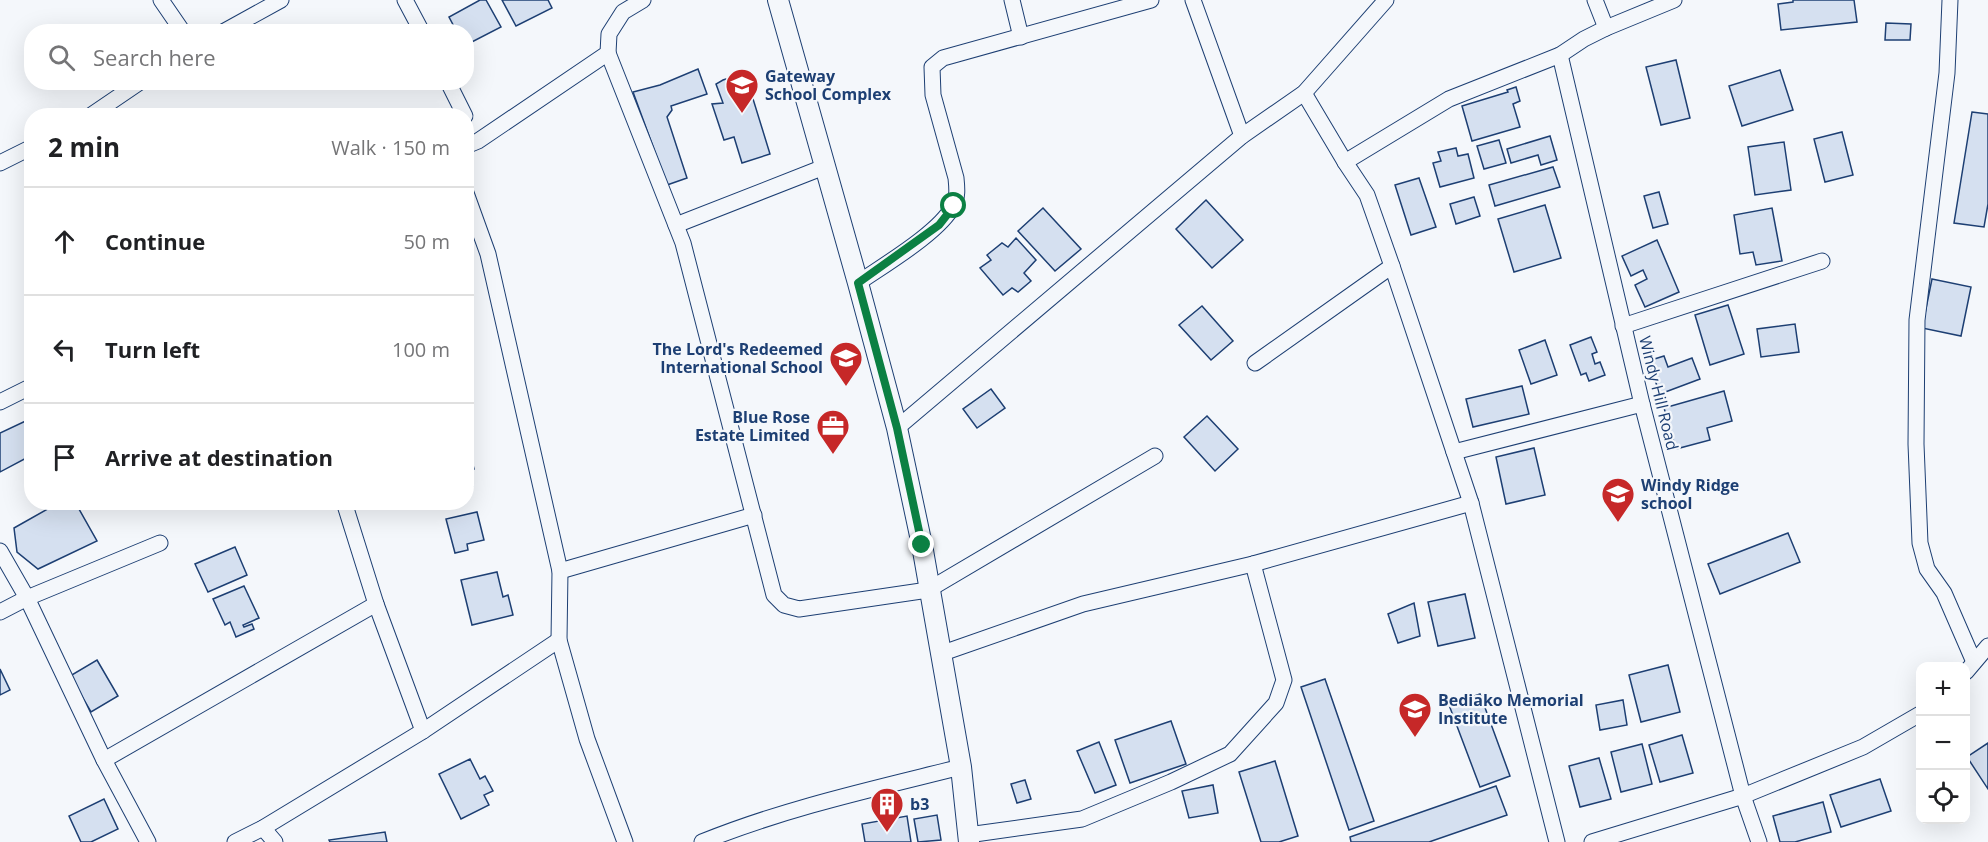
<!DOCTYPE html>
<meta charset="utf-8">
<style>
body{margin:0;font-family:"Open Sans",sans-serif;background:#f6f6f6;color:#202124}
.controls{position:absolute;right:18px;bottom:18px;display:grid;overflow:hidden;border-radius:12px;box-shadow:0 6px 24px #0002}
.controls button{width:54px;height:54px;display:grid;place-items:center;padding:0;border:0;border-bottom:2px solid #e0e0e0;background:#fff;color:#202124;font:30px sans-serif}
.stop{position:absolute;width:18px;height:18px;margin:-14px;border:4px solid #0b8043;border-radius:50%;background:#fff}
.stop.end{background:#0b8043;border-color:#fff;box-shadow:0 2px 6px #0008}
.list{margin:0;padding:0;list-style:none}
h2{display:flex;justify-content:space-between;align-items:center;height:78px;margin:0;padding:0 24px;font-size:26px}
h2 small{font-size:20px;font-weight:400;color:#757577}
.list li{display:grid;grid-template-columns:39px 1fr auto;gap:18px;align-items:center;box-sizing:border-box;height:108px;padding:0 24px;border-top:2px solid #e0e0e0}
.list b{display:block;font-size:22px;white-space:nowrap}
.list em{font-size:20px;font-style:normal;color:#757577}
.icon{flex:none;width:33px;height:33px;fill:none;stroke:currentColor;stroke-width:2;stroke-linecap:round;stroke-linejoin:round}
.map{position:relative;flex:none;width:1988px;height:842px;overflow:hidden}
.search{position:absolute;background:#fff;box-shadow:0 6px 24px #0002;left:24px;top:24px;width:450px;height:66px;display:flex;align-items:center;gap:15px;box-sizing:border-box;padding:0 21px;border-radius:24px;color:#757577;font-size:22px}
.panel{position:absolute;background:#fff;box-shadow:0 6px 24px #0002;left:24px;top:108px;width:450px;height:402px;border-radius:24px}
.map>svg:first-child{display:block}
.building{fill:#d5e0f0;stroke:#1d3f73;stroke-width:1.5}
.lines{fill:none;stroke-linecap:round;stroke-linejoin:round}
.minor-casing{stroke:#1d3f73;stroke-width:17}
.tertiary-casing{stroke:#1d3f73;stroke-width:22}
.minor{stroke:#f4f7fb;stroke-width:15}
.tertiary{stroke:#f4f7fb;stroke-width:20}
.route{stroke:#0b8043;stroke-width:8}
.labels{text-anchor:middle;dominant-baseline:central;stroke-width:4.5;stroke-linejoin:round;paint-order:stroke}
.poi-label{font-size:16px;font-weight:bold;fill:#1d3f73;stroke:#f4f7fb;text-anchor:start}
.street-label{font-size:16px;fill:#1d3f73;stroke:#f4f7fb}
</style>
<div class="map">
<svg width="1988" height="842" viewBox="0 0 1988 842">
<rect width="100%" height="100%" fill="#f4f7fb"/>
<g class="building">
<polygon points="480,0 486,0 501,27 466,45 466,32 457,32 449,17"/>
<polygon points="502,0 548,0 552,8 516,26"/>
<polygon points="1793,0 1854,0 1857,22 1781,30 1778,4 1793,2"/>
<polygon points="1886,23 1911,24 1910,40 1885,40"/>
<polygon points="1676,60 1690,118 1661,125 1646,67"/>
<polygon points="698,69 707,94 671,106 672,110 667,117 687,178 667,185 633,92 660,85"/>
<polygon points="1780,70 1793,110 1742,126 1729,86"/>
<polygon points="745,73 770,154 742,163 734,137 724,140 712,104 723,103 716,84 723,80"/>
<polygon points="1516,87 1520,101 1513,104 1520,127 1472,141 1462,106 1508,92 1507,90"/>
<polygon points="1972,112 1988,114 1988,204 1984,227 1954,223"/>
<polygon points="1842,132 1853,175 1825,182 1814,139"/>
<polygon points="1550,136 1557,160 1541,165 1538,155 1511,163 1507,149"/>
<polygon points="1499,140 1506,163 1484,169 1477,146"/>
<polygon points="1784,142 1791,190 1755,195 1748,147"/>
<polygon points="1456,148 1458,156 1468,154 1474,178 1440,187 1433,163 1441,161 1438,152"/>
<polygon points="1553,167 1560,187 1495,206 1489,185"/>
<polygon points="1419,178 1436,227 1411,235 1395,185"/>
<polygon points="1659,192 1668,224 1653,228 1644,196"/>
<polygon points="1474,197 1480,216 1456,224 1450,204"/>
<polygon points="1206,200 1243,240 1212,268 1176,229"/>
<polygon points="1545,205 1561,258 1514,272 1498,219"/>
<polygon points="1043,208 1081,249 1055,271 1018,231"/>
<polygon points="1772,208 1782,261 1756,265 1753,252 1740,254 1734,215"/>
<polygon points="1016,238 1036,260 1024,273 1031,281 1018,292 1012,288 1003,295 980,268 991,260 987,255 1002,243 1008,247"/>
<polygon points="1657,240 1679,292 1645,307 1635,285 1647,279 1643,270 1631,276 1622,256"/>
<polygon points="1932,279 1971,287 1961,336 1922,328"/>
<polygon points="1728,305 1744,354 1710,365 1695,315"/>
<polygon points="1202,306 1233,341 1211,360 1179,325"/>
<polygon points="1795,324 1799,352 1761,357 1757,329"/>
<polygon points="1591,337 1597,352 1592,354 1595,364 1600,362 1605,375 1589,381 1586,373 1581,375 1570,345"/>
<polygon points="1545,340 1557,375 1531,384 1519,350"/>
<polygon points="1664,356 1668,367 1692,358 1700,379 1660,394 1648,361"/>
<polygon points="1522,386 1529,414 1473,427 1466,399"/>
<polygon points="991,389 1005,408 977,428 963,409"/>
<polygon points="1724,391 1732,421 1707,428 1710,440 1676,449 1664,408"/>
<polygon points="1207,416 1238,449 1215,471 1184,437"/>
<polygon points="32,418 32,455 0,472 0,433"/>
<polygon points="1534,448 1545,495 1506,504 1496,457"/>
<polygon points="469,449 474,469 469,471 473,486 466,488 466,450"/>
<polygon points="60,502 75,502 97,541 38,569 17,552 14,528"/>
<polygon points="477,512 484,540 467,544 468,550 455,553 446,519"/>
<polygon points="1788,533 1800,562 1720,594 1708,564"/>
<polygon points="235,547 247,575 208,592 195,564"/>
<polygon points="497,572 503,597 508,595 513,615 472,625 461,580"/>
<polygon points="244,586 259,618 243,625 244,627 252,624 254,629 236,637 230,622 225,625 213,599"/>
<polygon points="1465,594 1475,638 1438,646 1428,602"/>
<polygon points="1414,603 1420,636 1398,643 1388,614"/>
<polygon points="97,660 118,696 91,712 70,676"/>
<polygon points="1668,665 1680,712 1641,722 1629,675"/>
<polygon points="0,669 10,690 0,695"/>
<polygon points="1325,679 1374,821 1349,830 1301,687"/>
<polygon points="1480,694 1510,776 1480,787 1449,705"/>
<polygon points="1623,700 1627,725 1600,730 1596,705"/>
<polygon points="1171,721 1186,764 1130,783 1115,740"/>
<polygon points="1682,735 1693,773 1660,782 1649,745"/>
<polygon points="1099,742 1116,785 1095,793 1077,751"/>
<polygon points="1988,743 1988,789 1967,757"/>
<polygon points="1642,744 1652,784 1621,792 1611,752"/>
<polygon points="1599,758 1611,799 1580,807 1569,766"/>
<polygon points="470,759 480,779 485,776 493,791 484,795 489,805 461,819 439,774"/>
<polygon points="1275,761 1298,836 1279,842 1261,842 1239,772"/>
<polygon points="1880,779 1891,811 1841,827 1830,795"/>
<polygon points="1025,780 1031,799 1017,803 1011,784"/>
<polygon points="1213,785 1218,813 1189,818 1182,791"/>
<polygon points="1496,786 1507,815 1429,842 1351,842 1350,837"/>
<polygon points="104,799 118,829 91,842 81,842 69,816"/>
<polygon points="1823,802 1831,832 1795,842 1780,842 1773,816"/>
<polygon points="937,815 941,840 918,842 914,819"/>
<polygon points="907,816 911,842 865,842 862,824"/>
<polygon points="385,832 387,842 330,842 329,840"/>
</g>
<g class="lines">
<defs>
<g id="minor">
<polyline points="161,0 183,32"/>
<polyline points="405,0 422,32"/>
<polyline points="1012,0 1021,37"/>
<polyline points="1193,0 1242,136"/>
<polyline points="1595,0 1606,28"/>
<polyline points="1950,0 1947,73 1917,320 1916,444 1920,543 1927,569 1944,593 1974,662"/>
<polyline points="223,32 281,0"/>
<polyline points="608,53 683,243 774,595 784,605 799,609 928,590 1155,456"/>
<polyline points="1560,55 1642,404 1743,796 1759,842"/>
<polyline points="448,82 465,116"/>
<polyline points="1304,93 1345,162 1367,195 1392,266 1471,503 1557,842"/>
<polyline points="90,116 140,82"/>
<polyline points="466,146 478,141 608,53 609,34 623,12 643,0"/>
<polyline points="1345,162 1449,99 1560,55 1584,39 1606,28 1674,0"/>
<polyline points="0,163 32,147"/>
<polyline points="466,193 488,254 560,571 559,640 587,739 625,842"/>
<polyline points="676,225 824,167"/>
<path d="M858,283C884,265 940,232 953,206C958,197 957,188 956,178L933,95L932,67L943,58L1151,0"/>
<polyline points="1623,326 1822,261"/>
<polyline points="1255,363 1392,266"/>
<polyline points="0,402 32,386"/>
<polyline points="897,428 1242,136 1304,93 1386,0"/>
<polyline points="1454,452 1642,404"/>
<polyline points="344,502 376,604 423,731"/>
<polyline points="0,551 27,598 104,760 148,842"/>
<polyline points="560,571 754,515"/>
<polyline points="0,612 27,598 160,543"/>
<polyline points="940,654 1083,604 1253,564 1471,503"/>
<polyline points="1966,672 1988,646"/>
<polyline points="104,760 376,604"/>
<polyline points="263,828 275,842"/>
<polyline points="968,835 1082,819 1171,782 1230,754 1276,703 1284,680 1253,564"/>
<polyline points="235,842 263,828 423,731 559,640"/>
<path d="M702,842C786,808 873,789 961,767"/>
<polyline points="1592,842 1743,796 1863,747 1920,714"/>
</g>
<polyline id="tertiary" points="778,0 858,283 897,428 922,545 961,767 969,842"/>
</defs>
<use href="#minor" class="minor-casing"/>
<use href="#tertiary" class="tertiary-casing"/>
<use href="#minor" class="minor"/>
<use href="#tertiary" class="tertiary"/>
</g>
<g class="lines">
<polyline class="route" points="922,545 897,428 858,283 939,225 954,206"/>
</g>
<defs>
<symbol id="school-pin" viewBox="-11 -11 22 30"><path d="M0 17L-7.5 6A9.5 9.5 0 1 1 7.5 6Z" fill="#c62828" stroke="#f4f7fb"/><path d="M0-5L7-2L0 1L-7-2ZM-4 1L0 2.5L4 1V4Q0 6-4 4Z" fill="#fff"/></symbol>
<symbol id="office-pin" viewBox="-11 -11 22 30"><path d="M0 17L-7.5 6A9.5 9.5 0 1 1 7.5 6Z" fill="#c62828" stroke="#f4f7fb"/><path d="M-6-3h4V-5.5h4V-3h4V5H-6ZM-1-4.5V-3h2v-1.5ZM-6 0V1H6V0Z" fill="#fff"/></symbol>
<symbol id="building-pin" viewBox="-11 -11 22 30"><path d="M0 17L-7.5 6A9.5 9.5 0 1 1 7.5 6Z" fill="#c62828" stroke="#f4f7fb"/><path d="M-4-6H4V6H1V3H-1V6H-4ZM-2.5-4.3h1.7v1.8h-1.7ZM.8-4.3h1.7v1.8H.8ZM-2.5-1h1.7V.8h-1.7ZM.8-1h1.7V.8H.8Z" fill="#fff"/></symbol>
</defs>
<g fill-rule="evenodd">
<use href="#school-pin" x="723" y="66" width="38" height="52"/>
<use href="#school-pin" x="827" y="339" width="38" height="52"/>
<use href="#office-pin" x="814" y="407" width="38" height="52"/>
<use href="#school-pin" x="1599" y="475" width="38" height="52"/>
<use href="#school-pin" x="1396" y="690" width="38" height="52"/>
<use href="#building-pin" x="868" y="785" width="38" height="52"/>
</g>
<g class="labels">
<g class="poi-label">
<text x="765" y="76">Gateway<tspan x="765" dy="18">School Complex</tspan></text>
<text x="823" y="349" text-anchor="end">The Lord's Redeemed<tspan x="823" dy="18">International School</tspan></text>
<text x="810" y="417" text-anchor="end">Blue Rose<tspan x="810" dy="18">Estate Limited</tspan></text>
<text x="1641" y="485">Windy Ridge<tspan x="1641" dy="18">school</tspan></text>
<text x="1438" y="700">Bediako Memorial<tspan x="1438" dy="18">Institute</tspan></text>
<text x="910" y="804">b3</text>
</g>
<g class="street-label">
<text transform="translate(1659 393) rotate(76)">Windy Hill Road</text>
</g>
</g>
</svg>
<div class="controls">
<button>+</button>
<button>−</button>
<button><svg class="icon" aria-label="locate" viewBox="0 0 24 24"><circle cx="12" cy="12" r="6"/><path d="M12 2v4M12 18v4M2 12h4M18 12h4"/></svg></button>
</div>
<div class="stop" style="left:954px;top:206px"></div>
<div class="stop end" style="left:922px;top:545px"></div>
<div class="search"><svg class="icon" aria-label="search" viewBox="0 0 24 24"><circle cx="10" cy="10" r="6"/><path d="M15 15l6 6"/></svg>Search here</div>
<section class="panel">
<h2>2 min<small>Walk · 150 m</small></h2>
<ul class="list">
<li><svg class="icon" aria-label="ahead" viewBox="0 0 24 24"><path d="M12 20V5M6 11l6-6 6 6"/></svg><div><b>Continue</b></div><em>50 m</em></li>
<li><svg class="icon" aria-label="left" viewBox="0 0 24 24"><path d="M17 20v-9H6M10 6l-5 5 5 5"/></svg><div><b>Turn left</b></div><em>100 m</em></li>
<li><svg class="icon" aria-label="arrive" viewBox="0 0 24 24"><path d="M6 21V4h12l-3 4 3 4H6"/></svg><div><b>Arrive at destination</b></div></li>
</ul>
</section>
</div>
